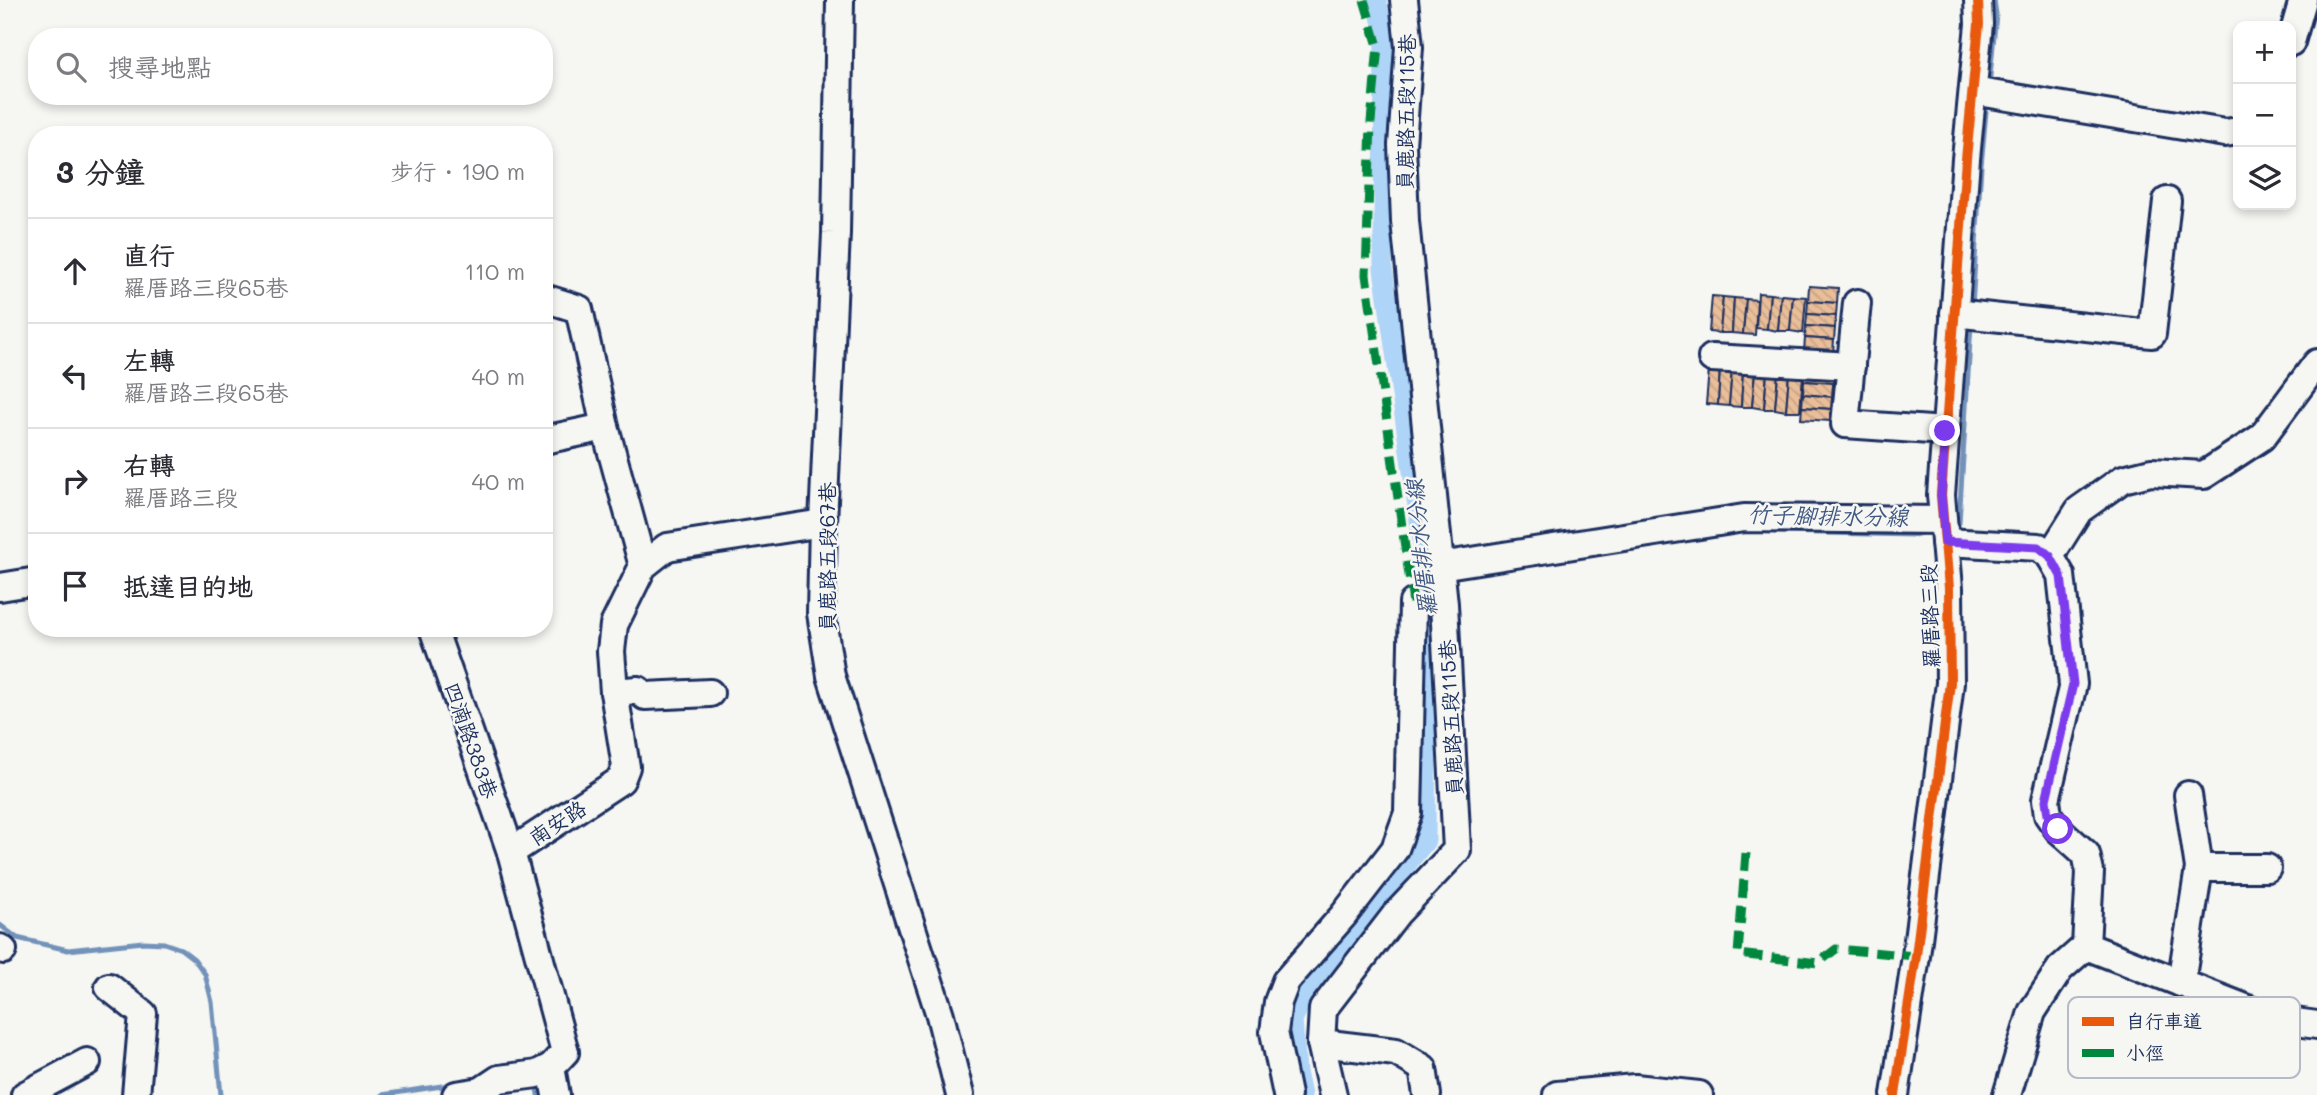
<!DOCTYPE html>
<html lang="zh-TW">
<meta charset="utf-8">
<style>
body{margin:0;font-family:Mali,"LXGW WenKai TC",sans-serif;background:#f7f7f7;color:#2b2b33}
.controls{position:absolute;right:21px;top:21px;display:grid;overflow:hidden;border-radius:14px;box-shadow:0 4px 10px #0003}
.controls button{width:63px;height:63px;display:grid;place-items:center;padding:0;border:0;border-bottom:2px solid #e1e1e2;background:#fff;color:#2b2b33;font:35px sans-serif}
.stop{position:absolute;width:21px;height:21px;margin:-16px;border:5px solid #7c3aed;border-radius:50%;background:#fff}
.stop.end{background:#7c3aed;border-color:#fff;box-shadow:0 2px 7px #0008}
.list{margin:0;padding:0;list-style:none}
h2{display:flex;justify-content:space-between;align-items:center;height:91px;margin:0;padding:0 28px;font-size:30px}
h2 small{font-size:23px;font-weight:400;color:#7c7c81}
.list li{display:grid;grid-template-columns:46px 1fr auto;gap:21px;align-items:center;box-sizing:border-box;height:105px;padding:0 28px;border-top:2px solid #e1e1e2}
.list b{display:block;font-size:26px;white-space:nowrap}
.list p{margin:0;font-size:23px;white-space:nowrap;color:#7c7c81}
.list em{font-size:23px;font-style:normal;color:#7c7c81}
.icon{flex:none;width:38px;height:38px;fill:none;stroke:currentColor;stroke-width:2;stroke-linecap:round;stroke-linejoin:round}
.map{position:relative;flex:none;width:2317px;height:1095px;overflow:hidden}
.search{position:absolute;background:#fff;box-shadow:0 4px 10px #0003;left:28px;top:28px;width:525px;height:77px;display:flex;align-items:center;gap:18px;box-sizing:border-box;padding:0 24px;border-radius:28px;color:#7c7c81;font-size:26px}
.panel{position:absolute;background:#fff;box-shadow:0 4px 10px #0003;left:28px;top:126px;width:525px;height:511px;border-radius:28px}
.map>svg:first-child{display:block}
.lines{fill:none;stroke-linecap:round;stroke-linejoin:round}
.stream{stroke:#7392ba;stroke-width:5}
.canal{stroke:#aed4f8;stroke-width:19}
.building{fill:url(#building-back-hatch);stroke:#1b2f5e;stroke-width:2}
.minor-casing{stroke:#1b2f5e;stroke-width:32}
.minor{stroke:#f6f6f2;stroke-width:26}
.quiet{stroke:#00873e;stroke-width:9;stroke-dasharray:18 9;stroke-linecap:butt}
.cycleway-casing{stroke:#f6f6f2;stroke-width:15}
.cycleway{stroke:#e8590c;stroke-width:10}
.route{stroke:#7c3aed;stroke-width:9}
.labels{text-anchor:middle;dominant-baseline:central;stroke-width:5;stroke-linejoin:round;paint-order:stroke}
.street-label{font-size:21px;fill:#1b2f5e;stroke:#f6f6f2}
.water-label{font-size:23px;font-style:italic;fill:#405884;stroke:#f6f6f2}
.key{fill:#f6f6f2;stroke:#b4bac6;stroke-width:2}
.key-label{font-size:19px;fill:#1b2f5e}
</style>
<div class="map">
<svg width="2317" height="1095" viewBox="0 0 2317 1095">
<defs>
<pattern id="building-back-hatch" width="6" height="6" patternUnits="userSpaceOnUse" patternTransform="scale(1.75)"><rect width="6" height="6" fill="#eabe99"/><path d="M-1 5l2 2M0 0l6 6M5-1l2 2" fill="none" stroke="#c8a486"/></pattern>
</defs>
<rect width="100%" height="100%" fill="#f6f6f2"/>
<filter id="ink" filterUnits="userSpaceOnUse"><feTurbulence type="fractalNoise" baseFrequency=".0143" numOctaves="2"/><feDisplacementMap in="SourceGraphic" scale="14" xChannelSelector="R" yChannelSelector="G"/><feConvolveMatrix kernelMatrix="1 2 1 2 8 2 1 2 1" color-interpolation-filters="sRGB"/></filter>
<g filter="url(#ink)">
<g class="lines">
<g class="stream">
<polyline points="1989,87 1996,14 1994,0"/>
<polyline points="1972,307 1981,166 1987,101"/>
<polyline points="1951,525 1959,523 1971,324"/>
<polyline points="1739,531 1914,535 1928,531"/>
<polyline points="0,925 17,938 68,950 143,942 164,943 181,949 194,959 205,974 212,1002 221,1095"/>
<polyline points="529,1087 537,1088 538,1095"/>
<polyline points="382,1095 455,1084"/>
</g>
<polyline class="canal" points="1302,1095 1297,1072 1293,1020 1310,984 1426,841 1428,583 1383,269 1384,36 1377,0"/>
</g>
<g class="building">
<polygon points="1809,286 1838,288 1837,303 1808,301"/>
<polygon points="1758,293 1770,294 1767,329 1756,328"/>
<polygon points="1770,294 1781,295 1778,331 1767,329"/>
<polygon points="1781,295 1793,296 1790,331 1778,331"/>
<polygon points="1712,296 1723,297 1720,333 1709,332"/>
<polygon points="1793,296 1806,297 1803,333 1790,331"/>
<polygon points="1723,297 1734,298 1732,333 1720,333"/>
<polygon points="1734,298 1746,299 1743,334 1732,333"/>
<polygon points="1746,299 1757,300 1755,335 1743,334"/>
<polygon points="1808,301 1837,303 1836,316 1807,314"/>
<polygon points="1807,314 1836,316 1835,328 1806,326"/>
<polygon points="1806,326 1835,328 1834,340 1805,338"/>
<polygon points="1805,338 1834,340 1833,353 1804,351"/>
<polygon points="1805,366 1834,369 1833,383 1804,381"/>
<polygon points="1709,369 1720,369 1718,405 1706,404"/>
<polygon points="1720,369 1732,370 1729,406 1718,405"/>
<polygon points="1732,370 1743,371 1741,407 1729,406"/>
<polygon points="1743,371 1755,372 1752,407 1741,407"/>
<polygon points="1755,372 1767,373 1764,409 1752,407"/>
<polygon points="1767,373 1778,374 1775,409 1764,409"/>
<polygon points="1778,374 1789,374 1786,411 1775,409"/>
<polygon points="1789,374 1803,376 1800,411 1786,411"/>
<polygon points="1804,381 1833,383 1832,397 1803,394"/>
<polygon points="1803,394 1832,397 1831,409 1802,407"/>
<polygon points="1802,407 1831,409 1830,421 1801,419"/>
</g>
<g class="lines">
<defs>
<g id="minor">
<polyline points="840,0 836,233 823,523 821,613 831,676 940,1015 960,1095"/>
<polyline points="2291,42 2303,0"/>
<polyline points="1973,91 2225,133 2238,131"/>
<polyline points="544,298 579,309 605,427 643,566"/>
<polyline points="1857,303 1845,424 1945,431"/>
<polyline points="1954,313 2152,334 2167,201"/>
<polyline points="1712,358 1851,366"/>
<polyline points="544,440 605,427"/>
<polyline points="1945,542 2039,547 2050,556 2061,575 2073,684 2046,800 2048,815 2058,829 2086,854 2090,872 2086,946 2060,969 2032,1012 2007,1095"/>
<polyline points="2050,556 2079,510 2123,479 2151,472 2204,475 2262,437 2317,363"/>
<polyline points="1440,566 1744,518 1943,520"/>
<polyline points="0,587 37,581"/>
<polyline points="433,628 511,852"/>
<polyline points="614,692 638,690 645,696 710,693"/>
<polyline points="2199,868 2267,868"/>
<polyline points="2086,946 2274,1019 2317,1025"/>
<polyline points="0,948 3,950"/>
<polyline points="2181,983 2199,868 2188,795"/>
<polyline points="109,987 143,1014 136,1095"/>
<polyline points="1321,1043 1396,1052 1423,1068 1427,1095"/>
<polyline points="551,1067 556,1095"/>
<polyline points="25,1095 87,1062"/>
<polyline points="456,1095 481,1091 499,1079 537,1074 551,1067 565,1052 511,852 621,780 626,767 614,692 611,651 614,625 643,566 667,547 823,523"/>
<polyline points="1287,1095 1274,1032 1278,1002 1286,981 1343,916 1395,849 1408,813 1413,603"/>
<polyline points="1333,1095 1321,1043 1323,1009 1397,913 1457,850 1444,604 1405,221 1402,145 1409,47 1404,0"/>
<polyline points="1557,1095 1635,1088 1699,1095"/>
<polyline points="1895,1095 1916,956 1950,683 1949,588 1941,495 1966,159 1979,24 1978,0"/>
</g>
</defs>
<use href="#minor" class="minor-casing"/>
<use href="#minor" class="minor"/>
<g class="quiet">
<polyline points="1364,0 1378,46 1371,122 1366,275 1413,603"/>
<polyline points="1746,853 1738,954 1818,963 1836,949 1916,956"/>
</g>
<defs>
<polyline id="cycleway" points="1895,1095 1916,956 1950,683 1949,588 1941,495 1966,159 1979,24 1978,0"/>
</defs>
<use href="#cycleway" class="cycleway-casing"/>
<use href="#cycleway" class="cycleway"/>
</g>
</g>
<g class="lines" filter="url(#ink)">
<polyline class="route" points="1945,431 1941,495 1945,542 2039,547 2050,556 2061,576 2073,684 2046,800 2048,815 2058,829"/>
</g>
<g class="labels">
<g class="street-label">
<text transform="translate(1405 112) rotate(-89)">員鹿路五段115巷</text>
<text transform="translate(826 557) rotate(-90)">員鹿路五段67巷</text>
<text transform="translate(1929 616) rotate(-92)">羅厝路三段</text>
<text transform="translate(1450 718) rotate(-93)">員鹿路五段115巷</text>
<text transform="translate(472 740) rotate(71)">四湳路383巷</text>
<text transform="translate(557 822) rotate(-33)">南安路</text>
</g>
<g class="water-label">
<text transform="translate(1828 515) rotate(1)">竹子腳排水分線</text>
<text transform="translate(1420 548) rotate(-96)">羅厝排水分線</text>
</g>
</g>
<rect x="2068" y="997" width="232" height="81" rx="10" class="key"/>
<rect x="2082" y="1017" width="32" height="9" fill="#e8590c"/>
<rect x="2082" y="1049" width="32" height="8" fill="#00873e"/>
<g class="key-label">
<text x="2126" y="1028">自行車道</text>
<text x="2126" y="1060">小徑</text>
</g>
</svg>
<div class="controls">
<button>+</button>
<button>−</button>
<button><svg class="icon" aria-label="layers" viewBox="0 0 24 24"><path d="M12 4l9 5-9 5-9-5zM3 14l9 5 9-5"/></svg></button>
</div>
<div class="stop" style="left:2058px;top:829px"></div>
<div class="stop end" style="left:1945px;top:431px"></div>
<div class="search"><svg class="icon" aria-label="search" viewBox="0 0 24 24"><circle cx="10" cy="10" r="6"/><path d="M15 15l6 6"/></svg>搜尋地點</div>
<section class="panel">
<h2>3 分鐘<small>步行 · 190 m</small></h2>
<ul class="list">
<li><svg class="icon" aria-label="ahead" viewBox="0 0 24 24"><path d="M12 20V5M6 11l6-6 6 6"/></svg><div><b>直行</b><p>羅厝路三段65巷</p></div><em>110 m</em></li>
<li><svg class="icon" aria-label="left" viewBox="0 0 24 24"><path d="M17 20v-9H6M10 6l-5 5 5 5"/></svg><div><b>左轉</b><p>羅厝路三段65巷</p></div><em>40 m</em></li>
<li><svg class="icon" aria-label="right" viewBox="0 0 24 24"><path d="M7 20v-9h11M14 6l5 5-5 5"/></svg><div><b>右轉</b><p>羅厝路三段</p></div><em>40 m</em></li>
<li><svg class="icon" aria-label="arrive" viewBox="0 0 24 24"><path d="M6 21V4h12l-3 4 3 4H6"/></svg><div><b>抵達目的地</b></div></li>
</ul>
</section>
</div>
